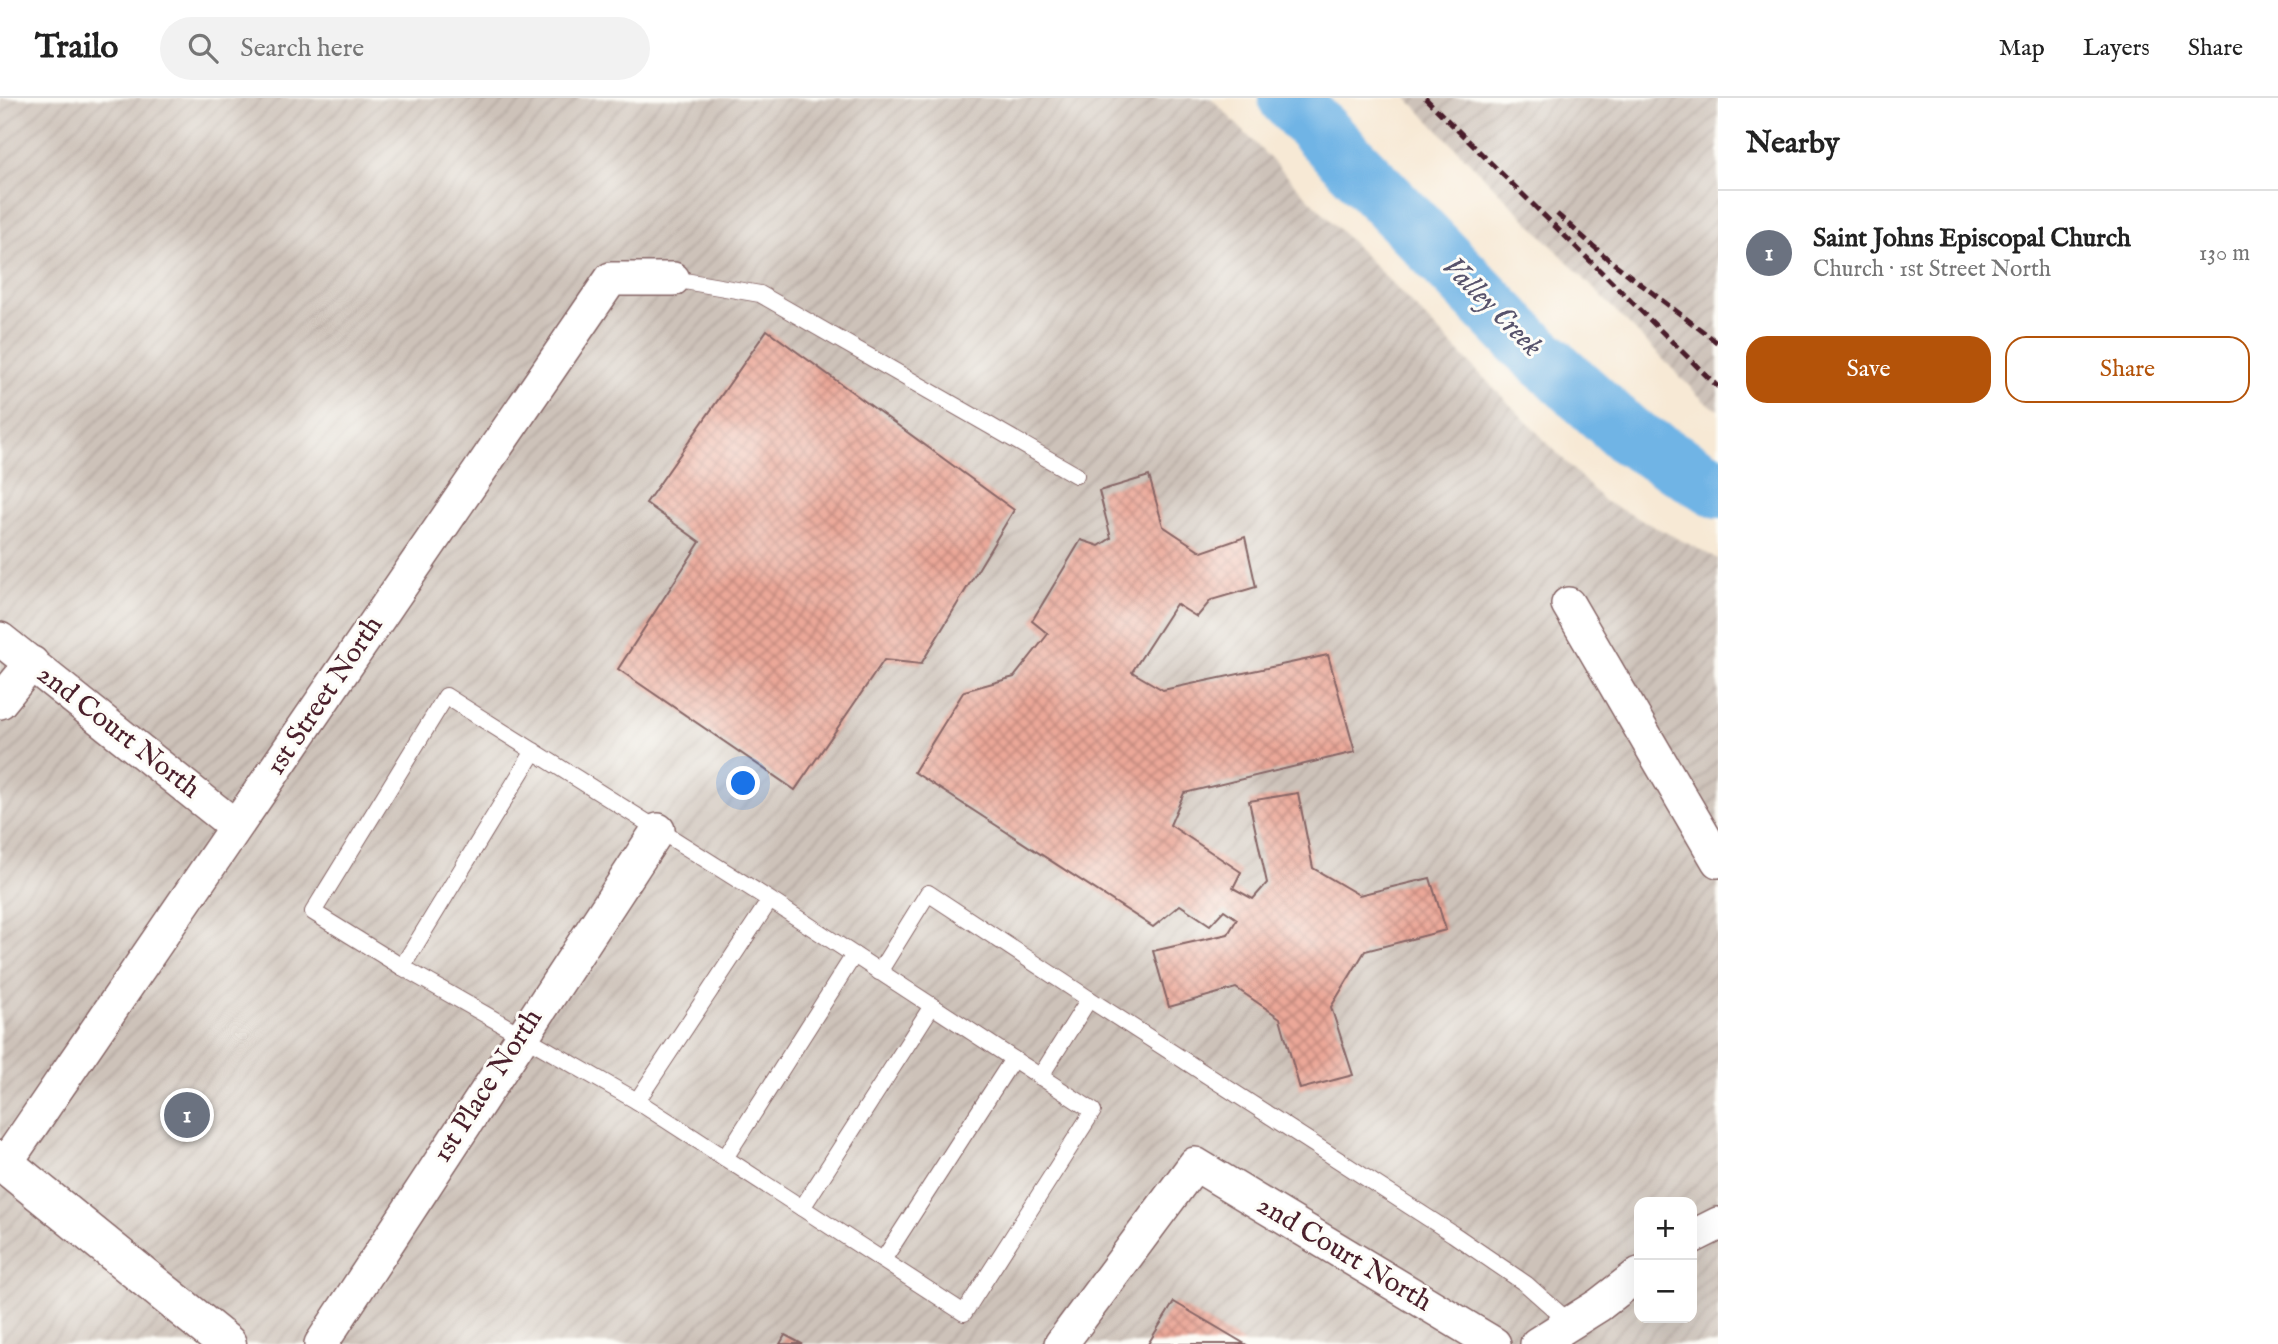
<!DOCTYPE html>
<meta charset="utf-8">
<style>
body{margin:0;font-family:"IM FELL English",serif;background:#f2f2f2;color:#222}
.controls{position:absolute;right:21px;bottom:21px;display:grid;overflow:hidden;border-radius:14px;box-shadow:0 7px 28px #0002}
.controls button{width:63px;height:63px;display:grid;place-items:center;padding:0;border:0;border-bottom:2px solid #e0e0e0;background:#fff;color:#222;font:35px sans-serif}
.you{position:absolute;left:744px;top:686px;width:24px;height:24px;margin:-18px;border:5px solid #fff;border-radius:50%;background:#1a73e8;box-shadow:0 0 0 10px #1a73e833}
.badge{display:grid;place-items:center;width:46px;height:46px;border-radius:50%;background:#b45309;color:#fff;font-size:23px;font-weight:700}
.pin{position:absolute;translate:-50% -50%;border:4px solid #fff;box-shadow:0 2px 7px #0006}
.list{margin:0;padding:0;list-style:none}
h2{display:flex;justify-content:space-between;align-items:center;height:91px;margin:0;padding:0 28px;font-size:30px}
h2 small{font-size:23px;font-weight:400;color:#767676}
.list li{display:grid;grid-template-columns:46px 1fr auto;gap:21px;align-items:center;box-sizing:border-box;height:126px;padding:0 28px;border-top:2px solid #e0e0e0}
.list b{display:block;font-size:26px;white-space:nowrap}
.list p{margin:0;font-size:23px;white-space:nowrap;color:#767676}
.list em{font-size:23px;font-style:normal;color:#767676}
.actions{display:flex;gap:14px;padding:21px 28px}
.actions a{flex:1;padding:16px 0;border:2px solid #b45309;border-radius:21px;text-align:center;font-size:24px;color:#b45309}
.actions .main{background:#b45309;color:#fff}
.icon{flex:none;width:38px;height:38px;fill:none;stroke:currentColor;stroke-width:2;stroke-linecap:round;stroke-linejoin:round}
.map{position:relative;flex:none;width:1718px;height:1246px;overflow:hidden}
header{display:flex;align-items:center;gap:42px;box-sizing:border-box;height:98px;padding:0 35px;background:#fff;border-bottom:2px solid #e0e0e0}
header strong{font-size:33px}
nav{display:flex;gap:38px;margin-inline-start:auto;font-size:24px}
.search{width:490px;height:63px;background:#f2f2f2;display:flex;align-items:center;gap:18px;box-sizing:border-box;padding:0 24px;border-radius:38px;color:#767676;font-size:26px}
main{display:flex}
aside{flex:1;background:#fff}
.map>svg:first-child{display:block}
.industrial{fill:url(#industrial-furrows);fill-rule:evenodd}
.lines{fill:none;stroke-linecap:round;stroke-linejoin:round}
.river{stroke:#6fb4e5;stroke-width:60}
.building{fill:url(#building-cross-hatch)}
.service-casing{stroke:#876666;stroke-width:18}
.minor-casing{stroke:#876666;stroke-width:36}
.tertiary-casing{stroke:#876666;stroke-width:41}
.service{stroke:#fff;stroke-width:16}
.minor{stroke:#fff;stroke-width:33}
.tertiary{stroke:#fff;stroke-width:38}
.rail{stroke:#4a1f2b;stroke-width:5;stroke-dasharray:10 5;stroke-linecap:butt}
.labels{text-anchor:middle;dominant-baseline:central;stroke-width:6;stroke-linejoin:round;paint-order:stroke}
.street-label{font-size:28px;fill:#4a1f2b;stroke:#fdfcf7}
.water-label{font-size:30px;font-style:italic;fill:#57536c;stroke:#fdfcf7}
</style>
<header>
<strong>Trailo</strong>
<div class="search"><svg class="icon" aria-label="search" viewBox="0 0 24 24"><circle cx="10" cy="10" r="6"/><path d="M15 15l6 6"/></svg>Search here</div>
<nav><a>Map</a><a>Layers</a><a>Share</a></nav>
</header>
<main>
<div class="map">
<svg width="1718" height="1246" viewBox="0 0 1718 1246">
<defs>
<pattern id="industrial-furrows" width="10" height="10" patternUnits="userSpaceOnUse" patternTransform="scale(1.75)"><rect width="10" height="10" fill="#cdc2b9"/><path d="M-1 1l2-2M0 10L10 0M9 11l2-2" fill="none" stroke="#b2a69f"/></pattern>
<pattern id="building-cross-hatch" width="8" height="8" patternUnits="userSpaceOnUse" patternTransform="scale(1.75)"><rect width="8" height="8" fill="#eba798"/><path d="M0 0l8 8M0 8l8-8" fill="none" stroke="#c0877c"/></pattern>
</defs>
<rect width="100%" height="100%" fill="#fdfcf7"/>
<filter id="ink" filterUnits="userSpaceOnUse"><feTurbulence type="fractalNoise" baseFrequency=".0143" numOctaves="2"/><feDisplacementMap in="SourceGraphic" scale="14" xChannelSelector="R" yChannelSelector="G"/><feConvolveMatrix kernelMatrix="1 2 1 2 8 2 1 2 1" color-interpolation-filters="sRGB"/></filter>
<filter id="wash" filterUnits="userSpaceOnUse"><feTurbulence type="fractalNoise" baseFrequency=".00686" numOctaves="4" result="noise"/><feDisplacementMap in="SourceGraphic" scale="28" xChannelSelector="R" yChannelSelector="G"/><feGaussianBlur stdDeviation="1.57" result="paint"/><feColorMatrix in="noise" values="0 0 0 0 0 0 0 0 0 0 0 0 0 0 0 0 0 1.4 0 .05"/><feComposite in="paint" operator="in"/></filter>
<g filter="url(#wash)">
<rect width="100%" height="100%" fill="#f7e9d5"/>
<g class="industrial">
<path d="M0,0H1211L1604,403L1718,461V1246H0ZM1639,1104H1692V1220H1639Z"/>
<polygon points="1407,0 1718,0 1718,312 1704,303"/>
</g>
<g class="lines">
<polyline class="river" points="1288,0 1527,246 1629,338 1718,390"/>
</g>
<g id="blocks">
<g class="building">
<polygon points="767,232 1014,412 921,566 884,562 795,692 618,571 700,444 646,405"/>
<polygon points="1149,378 1163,428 1202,454 1245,439 1256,489 1211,502 1197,519 1176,506 1132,574 1163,592 1328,557 1355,654 1184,695 1170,727 1241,774 1233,790 1253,801 1267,785 1249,703 1298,695 1313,770 1359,797 1430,780 1446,832 1365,853 1331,909 1353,977 1300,991 1280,920 1236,890 1169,909 1153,853 1228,836 1237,821 1224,812 1210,827 1180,807 1153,829 914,674 964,593 1014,579 1048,536 1032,523 1081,442 1099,448 1111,440 1099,393"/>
<polygon points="1174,1204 1245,1246 1148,1246"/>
<polygon points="785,1237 802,1246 780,1246"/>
</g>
</g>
</g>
<g filter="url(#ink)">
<use href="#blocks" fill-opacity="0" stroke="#876666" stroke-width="2"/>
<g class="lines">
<defs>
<g id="service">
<polyline points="673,181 760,196 1076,377"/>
<polyline points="534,653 402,869 313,814 446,598 770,802 1093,1013 964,1215 637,1003 770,802"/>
<polyline points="402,869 637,1003"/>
<polyline points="879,874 928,795 1089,901 1040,979"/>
<polyline points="1089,901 1453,1136 1526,1186 1570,1225"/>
<polyline points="725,1060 854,857"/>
<polyline points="802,1110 932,908"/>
<polyline points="883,1162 1013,961"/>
</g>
<g id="minor">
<polyline points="1568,506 1718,763"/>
<polyline points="0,541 235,728"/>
<polyline points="0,604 32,565"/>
<polyline points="5,1066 611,181 673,181"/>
<polyline points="1692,1139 1718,1126"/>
<polyline points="321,1246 658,732"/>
<polyline points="1061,1246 1195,1066 1494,1246"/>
<polyline points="1537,1246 1599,1207 1639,1176"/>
</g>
<polyline id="tertiary" points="0,1062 227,1246"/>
</defs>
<use href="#service" class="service-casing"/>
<use href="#minor" class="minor-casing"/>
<use href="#tertiary" class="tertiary-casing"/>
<use href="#service" class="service"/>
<use href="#minor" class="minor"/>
<use href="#tertiary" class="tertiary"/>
<g class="rail">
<polyline points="1425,0 1718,289"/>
<polyline points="1557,116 1608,161 1718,245"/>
</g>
</g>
</g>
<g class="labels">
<g class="street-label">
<text transform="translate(325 598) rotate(-56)">1st Street North</text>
<text transform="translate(118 634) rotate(38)">2nd Court North</text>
<text transform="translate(488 988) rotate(-57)">1st Place North</text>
<text transform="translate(1344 1156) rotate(31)">2nd Court North</text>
</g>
<g class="water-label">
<text transform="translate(1492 209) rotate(45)">Valley Creek</text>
</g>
</g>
</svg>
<div class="controls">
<button>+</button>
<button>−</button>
</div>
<div class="you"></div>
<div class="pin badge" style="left:187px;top:1017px;background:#6b7280">1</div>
</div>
<aside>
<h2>Nearby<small></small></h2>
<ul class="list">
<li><span class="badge" style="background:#6b7280">1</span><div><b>Saint Johns Episcopal Church</b><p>Church · 1st Street North</p></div><em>130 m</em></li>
</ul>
<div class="actions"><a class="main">Save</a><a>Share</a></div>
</aside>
</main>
